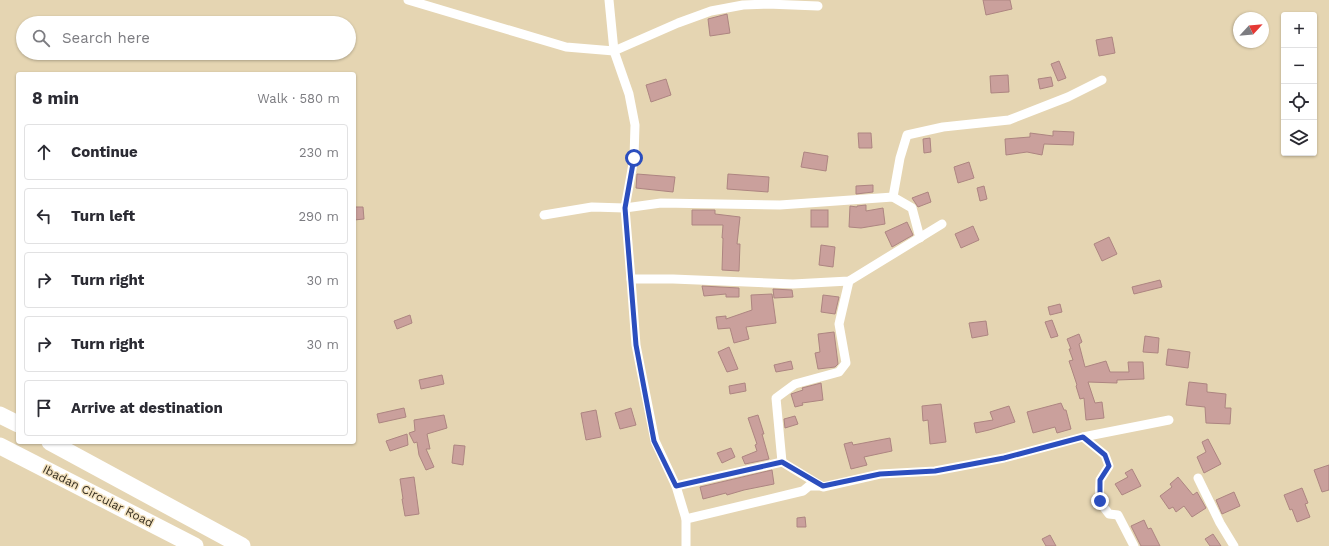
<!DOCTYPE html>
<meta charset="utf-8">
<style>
body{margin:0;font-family:"Work Sans",sans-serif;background:#f2f2f3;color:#2b2b33}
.controls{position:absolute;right:12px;top:12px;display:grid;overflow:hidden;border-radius:4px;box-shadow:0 1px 3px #0004}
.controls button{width:36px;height:36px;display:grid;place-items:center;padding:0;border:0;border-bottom:1px solid #e1e1e2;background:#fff;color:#2b2b33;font:20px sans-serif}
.compass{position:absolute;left:1233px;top:12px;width:36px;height:36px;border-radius:50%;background:#fff;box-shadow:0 1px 3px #0004;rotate:64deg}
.stop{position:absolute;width:12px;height:12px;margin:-9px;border:3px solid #2b4ebe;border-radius:50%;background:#fff}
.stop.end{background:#2b4ebe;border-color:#fff;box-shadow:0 1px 4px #0008}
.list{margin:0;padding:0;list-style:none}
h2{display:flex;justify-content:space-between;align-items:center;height:52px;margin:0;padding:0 16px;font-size:17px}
h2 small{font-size:13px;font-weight:400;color:#7c7c81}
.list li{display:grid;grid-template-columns:26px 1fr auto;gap:12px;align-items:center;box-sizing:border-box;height:56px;margin:0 8px 8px;padding:0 8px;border:1px solid #e1e1e2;border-radius:4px}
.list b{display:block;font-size:15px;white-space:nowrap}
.list em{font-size:13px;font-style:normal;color:#7c7c81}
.icon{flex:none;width:22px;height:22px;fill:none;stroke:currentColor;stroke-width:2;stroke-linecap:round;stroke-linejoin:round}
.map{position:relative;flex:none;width:1329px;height:546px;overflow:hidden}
.search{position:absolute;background:#fff;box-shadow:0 1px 3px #0004;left:16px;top:16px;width:340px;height:44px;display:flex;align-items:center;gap:10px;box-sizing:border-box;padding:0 14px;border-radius:22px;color:#7c7c81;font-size:15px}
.panel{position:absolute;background:#fff;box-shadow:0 1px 3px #0004;left:16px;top:72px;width:340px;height:372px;border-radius:4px}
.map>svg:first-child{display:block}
.building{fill:#caa09c;stroke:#ad8581}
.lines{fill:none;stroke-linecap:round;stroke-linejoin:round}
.street{stroke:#fff;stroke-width:9}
.highway{stroke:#fff;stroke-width:17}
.route{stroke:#2b4ebe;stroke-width:5}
.labels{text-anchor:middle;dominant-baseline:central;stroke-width:3;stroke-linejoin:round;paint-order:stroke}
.street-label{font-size:12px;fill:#332c1f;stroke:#f3e2bf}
</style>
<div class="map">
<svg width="1329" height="546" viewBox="0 0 1329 546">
<rect width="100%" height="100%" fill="#e5d5b2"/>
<g class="building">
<polygon points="983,0 1010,0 1012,9 986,15"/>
<polygon points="727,14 730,33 710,36 708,19"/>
<polygon points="1112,37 1115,53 1099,56 1096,40"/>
<polygon points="1059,61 1066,78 1058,81 1051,64"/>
<polygon points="1008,75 1009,92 991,93 990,76"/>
<polygon points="1051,77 1053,86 1040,89 1038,79"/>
<polygon points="666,79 671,95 651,102 646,85"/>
<polygon points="1053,131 1074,132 1073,145 1044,144 1042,155 1027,152 1006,155 1005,139 1030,137 1030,133 1053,136"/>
<polygon points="858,133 871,133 872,148 859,148"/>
<polygon points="930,138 931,152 924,153 923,139"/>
<polygon points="804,152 828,156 826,171 801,167"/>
<polygon points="969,162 974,178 958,183 954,167"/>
<polygon points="637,174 675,177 673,192 636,188"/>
<polygon points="728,174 769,177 768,192 727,189"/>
<polygon points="873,185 873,192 856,194 856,186"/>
<polygon points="984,186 987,199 980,201 977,188"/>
<polygon points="928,192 931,202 918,207 912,198"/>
<polygon points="866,205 866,211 883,208 885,224 861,228 849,227 850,206 857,207 857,206"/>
<polygon points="354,207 363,207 364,219 354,220"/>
<polygon points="692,210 715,210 715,214 740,217 737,244 740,244 739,271 722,270 723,238 722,238 723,225 692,225"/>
<rect x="811" y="210" width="17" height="17"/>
<polygon points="907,222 913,235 892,247 885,232"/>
<polygon points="973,226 979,240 961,248 955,234"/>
<polygon points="1109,237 1117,254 1102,261 1094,244"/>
<polygon points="821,245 835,247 833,267 819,265"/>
<polygon points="1160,280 1162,287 1134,294 1132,287"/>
<polygon points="702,286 739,288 739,297 726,297 726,294 704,296"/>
<polygon points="773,289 792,290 793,297 774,298"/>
<polygon points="772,294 776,323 746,327 749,339 734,343 730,328 718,329 716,317 726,316 726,319 752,310 751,295"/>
<polygon points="823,295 839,297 835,314 821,312"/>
<polygon points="1060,304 1062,312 1050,315 1048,307"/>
<polygon points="410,315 412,323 397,329 394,321"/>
<polygon points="1052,320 1058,336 1051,338 1045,322"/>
<polygon points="986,321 988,335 972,338 969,323"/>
<polygon points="834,332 838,364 835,367 818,369 815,353 820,352 818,334"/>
<polygon points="1079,334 1082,342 1079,344 1085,367 1106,361 1110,372 1129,372 1128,362 1143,362 1144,379 1117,380 1117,383 1088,382 1095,403 1102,402 1104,418 1086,420 1084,398 1080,399 1076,386 1077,385 1069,361 1073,360 1069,349 1071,349 1067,339"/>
<polygon points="1145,336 1159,338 1158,353 1143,352"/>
<polygon points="729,347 738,369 727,372 718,352"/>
<polygon points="1168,349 1190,352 1188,368 1166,365"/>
<polygon points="791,361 793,369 776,372 774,365"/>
<polygon points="442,375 444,384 421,389 419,380"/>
<polygon points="1189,382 1207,384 1207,392 1226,394 1225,408 1231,408 1230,424 1206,423 1205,407 1186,405"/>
<polygon points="745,383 746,391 730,394 729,386"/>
<polygon points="821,383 823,400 802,403 803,405 795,407 791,394 803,390 802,388"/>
<polygon points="1061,403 1064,410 1066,410 1071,429 1057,433 1055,427 1033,433 1027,412"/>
<polygon points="941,404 946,442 930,444 928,420 923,421 922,406"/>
<polygon points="1009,406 1015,422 989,430 976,433 974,423 993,420 990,412"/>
<polygon points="404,408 406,417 379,423 377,414"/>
<polygon points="631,408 636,425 620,429 615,413"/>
<polygon points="596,410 601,437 586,440 581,413"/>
<polygon points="444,415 447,428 427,434 430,449 426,449 434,467 426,470 419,455 417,442 414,443 409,433 415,431 414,420"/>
<polygon points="758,415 764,434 762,434 769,459 745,464 742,457 757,451 755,445 757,444 748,418"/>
<polygon points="795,416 798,424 785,428 784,419"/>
<polygon points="407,434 408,445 390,451 386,441"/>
<polygon points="890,438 892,451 864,457 867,465 851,469 844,444 852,442 853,445"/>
<polygon points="1208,439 1221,464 1204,473 1197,457 1206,452 1202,442"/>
<polygon points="454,445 465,446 463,465 452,463"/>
<polygon points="731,448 735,457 722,463 717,453"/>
<polygon points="1329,465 1329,490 1322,492 1314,470"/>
<polygon points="1132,469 1141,486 1122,495 1115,484 1128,477 1125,473"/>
<polygon points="772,470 774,484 744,490 727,495 726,493 703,499 700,487"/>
<polygon points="414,477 419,514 405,516 402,499 403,499 400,479"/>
<polygon points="1178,477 1193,495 1197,492 1206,508 1192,517 1184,506 1176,512 1173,507 1169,509 1160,496 1172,487 1170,484"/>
<polygon points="1302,488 1308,503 1305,504 1310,517 1297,522 1292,509 1290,510 1284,495"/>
<polygon points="1234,492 1240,506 1222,514 1216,500"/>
<polygon points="805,517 806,527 797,527 797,518"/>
<polygon points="1144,520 1148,529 1151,528 1160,546 1141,546 1131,526"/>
<polygon points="1213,534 1221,546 1210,546 1205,539"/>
<polygon points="1050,535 1056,546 1046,546 1042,539"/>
</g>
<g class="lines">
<g class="street">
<polyline points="408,0 566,47 614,51 678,23 711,11 743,5 767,4 818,6"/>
<polyline points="893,197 900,158 907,135 943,127 1009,120 1068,97 1102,80"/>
<polyline points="544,215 592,207 625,208 634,158 635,125 629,94 614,51 609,0"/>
<polyline points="631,279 625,208 661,203 780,205 893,197 912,208 920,238"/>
<polyline points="1083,437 1105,455 1109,466 1100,480 1099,501 1109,514 1118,515 1134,546"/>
<polyline points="782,462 776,398 795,384 839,372 846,363 839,324 849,281"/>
<polyline points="1198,478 1220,523 1234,546"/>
<polyline points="676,486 782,462 823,487 880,474 935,471 1004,458 1083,437 1169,420"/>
<polyline points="686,519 803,491 809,486 821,486"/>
<polyline points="686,546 686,519 676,486 655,441 636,345 631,279 673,279 793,284 849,281 942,224"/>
</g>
<g class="highway">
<polyline points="0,415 18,424"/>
<polyline points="50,442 242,546"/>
<polyline points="0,446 195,546"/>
</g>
</g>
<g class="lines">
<polyline class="route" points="634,158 625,208 636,345 654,441 676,486 782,462 823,486 880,474 935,471 1004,458 1083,437 1105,455 1109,466 1100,480 1100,501"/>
</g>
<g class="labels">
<g class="street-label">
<text transform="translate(98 496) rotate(27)">Ibadan Circular Road</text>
</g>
</g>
</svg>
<div class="controls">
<button>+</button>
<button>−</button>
<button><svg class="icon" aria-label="locate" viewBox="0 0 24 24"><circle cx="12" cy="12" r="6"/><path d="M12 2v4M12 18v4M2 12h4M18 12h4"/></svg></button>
<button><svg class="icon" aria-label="layers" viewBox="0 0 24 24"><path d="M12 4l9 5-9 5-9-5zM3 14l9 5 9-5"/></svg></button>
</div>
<svg class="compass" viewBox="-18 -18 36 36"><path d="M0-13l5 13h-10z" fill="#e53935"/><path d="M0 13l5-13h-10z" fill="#7c7c81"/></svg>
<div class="stop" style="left:634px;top:158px"></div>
<div class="stop end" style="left:1100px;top:501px"></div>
<div class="search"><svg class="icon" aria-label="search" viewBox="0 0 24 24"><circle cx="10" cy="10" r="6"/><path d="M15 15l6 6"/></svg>Search here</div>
<section class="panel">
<h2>8 min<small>Walk · 580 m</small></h2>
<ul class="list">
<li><svg class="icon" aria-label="ahead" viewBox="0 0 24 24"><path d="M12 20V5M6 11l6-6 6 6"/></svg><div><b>Continue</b></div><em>230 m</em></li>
<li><svg class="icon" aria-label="left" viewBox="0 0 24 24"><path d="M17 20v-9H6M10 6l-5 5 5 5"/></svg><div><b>Turn left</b></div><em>290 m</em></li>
<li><svg class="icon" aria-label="right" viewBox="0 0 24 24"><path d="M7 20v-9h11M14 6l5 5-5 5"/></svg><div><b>Turn right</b></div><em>30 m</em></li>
<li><svg class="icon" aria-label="right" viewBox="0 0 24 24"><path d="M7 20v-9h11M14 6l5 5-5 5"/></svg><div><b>Turn right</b></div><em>30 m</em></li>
<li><svg class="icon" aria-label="arrive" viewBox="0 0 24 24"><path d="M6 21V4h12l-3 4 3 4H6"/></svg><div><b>Arrive at destination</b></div></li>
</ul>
</section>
</div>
